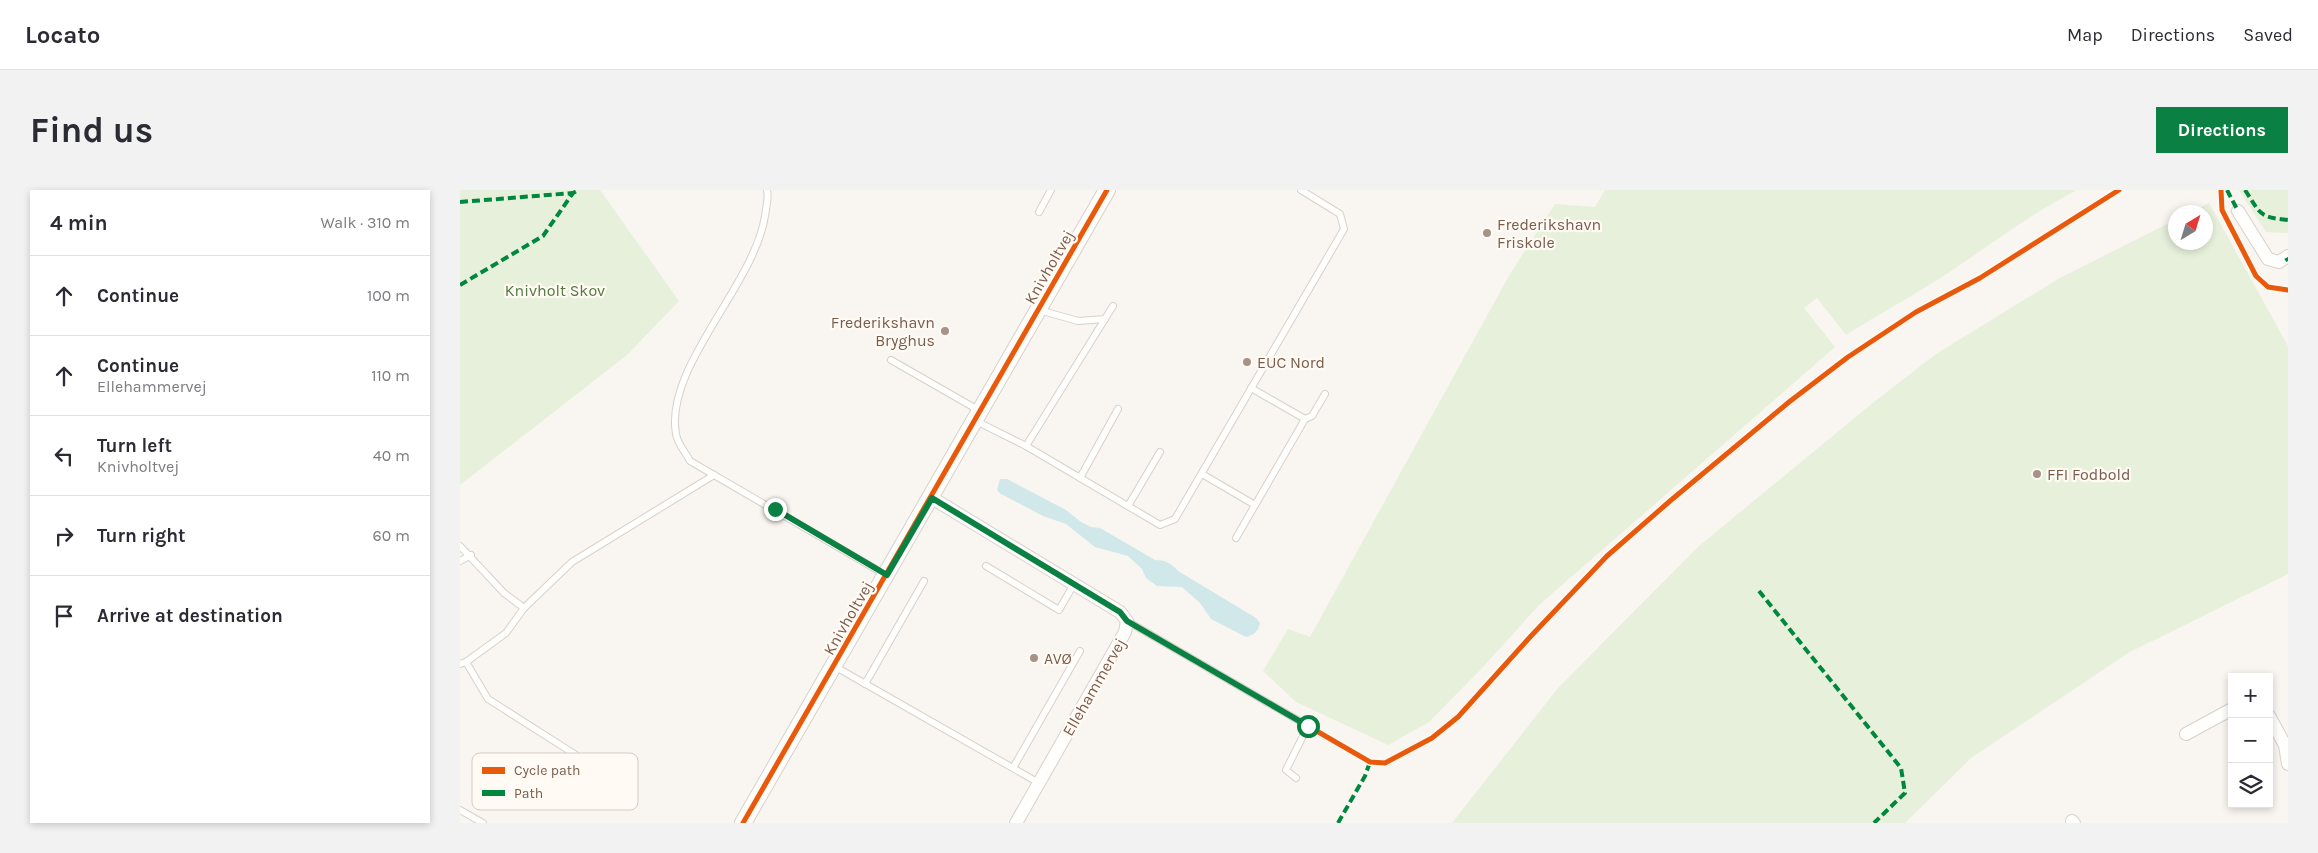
<!DOCTYPE html>
<meta charset="utf-8">
<style>
body{margin:0;font-family:Karla,sans-serif;background:#f2f2f3;color:#2b2b33}
.controls{position:absolute;right:15px;bottom:15px;display:grid;overflow:hidden;border-radius:0px;box-shadow:0 2px 8px #0003}
.controls button{width:45px;height:45px;display:grid;place-items:center;padding:0;border:0;border-bottom:1px solid #e1e1e2;background:#fff;color:#2b2b33;font:25px sans-serif}
.compass{position:absolute;left:1708px;top:15px;width:45px;height:45px;border-radius:50%;background:#fff;box-shadow:0 2px 8px #0003;rotate:38deg}
.stop{position:absolute;width:15px;height:15px;margin:-11px;border:4px solid #0b8043;border-radius:50%;background:#fff}
.stop.end{background:#0b8043;border-color:#fff;box-shadow:0 1px 5px #0008}
.list{margin:0;padding:0;list-style:none}
h2{display:flex;justify-content:space-between;align-items:center;height:65px;margin:0;padding:0 20px;font-size:21px}
h2 small{font-size:16px;font-weight:400;color:#7c7c81}
.list li{display:grid;grid-template-columns:32px 1fr auto;gap:15px;align-items:center;box-sizing:border-box;height:80px;padding:0 20px;border-top:1px solid #e1e1e2}
.list b{display:block;font-size:19px;white-space:nowrap}
.list p{margin:0;font-size:16px;white-space:nowrap;color:#7c7c81}
.list em{font-size:16px;font-style:normal;color:#7c7c81}
.icon{flex:none;width:28px;height:28px;fill:none;stroke:currentColor;stroke-width:2;stroke-linecap:round;stroke-linejoin:round}
.map{position:relative;flex:none;width:1828px;height:633px;overflow:hidden;border-radius:0px}
header{display:flex;align-items:center;gap:30px;box-sizing:border-box;height:70px;padding:0 25px;background:#fff;border-bottom:1px solid #e1e1e2}
header strong{font-size:24px}
nav{display:flex;gap:28px;margin-inline-start:auto;font-size:18px}
.intro{display:flex;align-items:center;justify-content:space-between;box-sizing:border-box;height:120px;padding:0 30px}
h1{margin:0;font-size:35px}
.button{padding:12px 22px;border-radius:0px;background:#0b8043;color:#fff;font-size:18px;font-weight:700}
main{display:flex;gap:30px;padding:0 30px}
aside{flex:1;background:#fff;border-radius:0px;box-shadow:0 2px 8px #0003}
.map>svg:first-child{display:block}
.green{fill:#e7f0db}
.water{fill:#d0e8ea}
.lines{fill:none;stroke-linecap:round;stroke-linejoin:round}
.service-casing{stroke:#d7d1cb;stroke-width:8}
.minor-casing{stroke:#d7d1cb;stroke-width:14}
.tertiary-casing{stroke:#d7d1cb;stroke-width:18}
.service{stroke:#fefefd;stroke-width:6}
.minor{stroke:#fefefd;stroke-width:12}
.tertiary{stroke:#fefefd;stroke-width:16}
.quiet{stroke:#00873e;stroke-width:4;stroke-dasharray:8 4;stroke-linecap:butt}
.cycleway-casing{stroke:#fffaf3;stroke-width:8}
.cycleway{stroke:#e8590c;stroke-width:5}
.route{stroke:#0b8043;stroke-width:6}
.poi-dot{fill:#a69286;stroke:#fffaf3;stroke-width:2}
.labels{text-anchor:middle;dominant-baseline:central;stroke-width:4.5;stroke-linejoin:round;paint-order:stroke}
.poi-label{font-size:16px;fill:#7a5c4d;stroke:#fffaf3;text-anchor:start}
.street-label{font-size:16px;fill:#7a5c4d;stroke:#fffaf3}
.park-label{font-size:16px;fill:#537a41;stroke:#fffaf3}
.key{fill:#fffaf3;stroke:#d7cbc1;stroke-width:1}
.key-label{font-size:14px;fill:#7a5c4d}
</style>
<header>
<strong>Locato</strong>
<nav><a>Map</a><a>Directions</a><a>Saved</a></nav>
</header>
<div class="intro"><h1>Find us</h1><a class="button">Directions</a></div>
<main>
<aside>
<h2>4 min<small>Walk · 310 m</small></h2>
<ul class="list">
<li><svg class="icon" aria-label="ahead" viewBox="0 0 24 24"><path d="M12 20V5M6 11l6-6 6 6"/></svg><div><b>Continue</b></div><em>100 m</em></li>
<li><svg class="icon" aria-label="ahead" viewBox="0 0 24 24"><path d="M12 20V5M6 11l6-6 6 6"/></svg><div><b>Continue</b><p>Ellehammervej</p></div><em>110 m</em></li>
<li><svg class="icon" aria-label="left" viewBox="0 0 24 24"><path d="M17 20v-9H6M10 6l-5 5 5 5"/></svg><div><b>Turn left</b><p>Knivholtvej</p></div><em>40 m</em></li>
<li><svg class="icon" aria-label="right" viewBox="0 0 24 24"><path d="M7 20v-9h11M14 6l5 5-5 5"/></svg><div><b>Turn right</b></div><em>60 m</em></li>
<li><svg class="icon" aria-label="arrive" viewBox="0 0 24 24"><path d="M6 21V4h12l-3 4 3 4H6"/></svg><div><b>Arrive at destination</b></div></li>
</ul>
</aside>
<div class="map">
<svg width="1828" height="633" viewBox="0 0 1828 633">
<rect width="100%" height="100%" fill="#f9f5f0"/>
<g class="green">
<polygon points="0,0 140,0 219,111 167,165 0,295"/>
<path d="M1145,0H1617C1572,23 1533,53 1491,81C1457,104 1420,123 1386,145L1357,108L1344,118L1375,157L1079,415L1023,477L969,532L928,555L836,512L803,481L828,439L850,447L1050,84L1095,14L1135,17Z"/>
<polygon points="1779,0 1828,0 1828,43 1806,42"/>
<polygon points="1749,13 1828,156 1828,384 1668,463 1511,568 1445,633 992,633 1098,498 1239,356 1414,212 1476,164 1598,89 1715,30 1716,52 1746,52 1746,22 1731,22"/>
</g>
<path class="water" d="M540,289H547L606,320L621,332L631,337L640,338L695,370C705,370 711,373 718,381L796,428L800,433C798,442 795,444 786,447L751,429L740,413L722,397L697,396L686,388L682,379L668,366L635,357L606,334L583,326L541,304L537,300Z"/>
<g class="lines">
<defs>
<g id="service">
<path d="M307,0C309,8 306,18 305,26C294,96 204,177 216,244C217,253 226,263 230,271L426,385"/>
<polyline points="579,22 591,0"/>
<polyline points="579,120 618,131 645,129"/>
<polyline points="431,170 520,221"/>
<polyline points="791,198 845,229"/>
<polyline points="516,231 566,256 700,335 715,329 884,39 880,24 841,0"/>
<polyline points="566,256 653,116"/>
<polyline points="742,284 795,315"/>
<polyline points="620,288 658,219"/>
<polyline points="668,316 700,262"/>
<polyline points="776,348 845,229 852,226 865,204"/>
<polyline points="0,356 44,403 64,418"/>
<polyline points="0,371 11,365"/>
<polyline points="526,376 599,420 614,394"/>
<polyline points="667,431 848,536 826,580 836,588"/>
<polyline points="6,472 28,509 116,565"/>
<polyline points="0,474 6,472 46,443 64,418 112,372 254,285"/>
<polyline points="374,476 579,593"/>
<polyline points="405,494 464,391"/>
<polyline points="553,578 620,461"/>
<polyline points="0,620 23,633"/>
</g>
<g id="minor">
<polyline points="1778,21 1808,69 1819,72 1828,66"/>
<polyline points="472,308 660,422 667,431 665,442 556,633"/>
<polyline points="1809,526 1825,555 1828,574"/>
<polyline points="1726,544 1772,519"/>
<polyline points="1612,631 1614,633"/>
</g>
<polyline id="tertiary" points="283,633 647,0"/>
</defs>
<use href="#service" class="service-casing"/>
<use href="#minor" class="minor-casing"/>
<use href="#tertiary" class="tertiary-casing"/>
<use href="#service" class="service"/>
<use href="#minor" class="minor"/>
<use href="#tertiary" class="tertiary"/>
<g class="quiet">
<polyline points="1767,0 1778,21"/>
<path d="M1785,0C1801,24 1798,27 1828,30"/>
<polyline points="0,12 113,3"/>
<polyline points="1826,68 1828,71"/>
<polyline points="0,95 83,46 113,3 119,0"/>
<polyline points="1299,401 1441,578 1445,603 1414,633"/>
<polyline points="878,633 905,586 910,572"/>
</g>
<defs>
<g id="cycleway">
<polyline points="1761,0 1762,20 1796,86 1808,97 1828,100"/>
<polyline points="848,536 910,572 925,573 972,548 998,527 1071,446 1147,366 1210,311 1329,212 1388,167 1456,122 1520,88 1659,0"/>
<polyline points="283,633 647,0"/>
</g>
</defs>
<use href="#cycleway" class="cycleway-casing"/>
<use href="#cycleway" class="cycleway"/>
</g>
<g class="lines">
<polyline class="route" points="315,319 427,385 472,308 660,422 667,431 848,536"/>
</g>
<g class="poi-dot">
<circle cx="1027" cy="43" r="5"/>
<circle cx="485" cy="141" r="5"/>
<circle cx="787" cy="172" r="5"/>
<circle cx="1577" cy="284" r="5"/>
<circle cx="574" cy="468" r="5"/>
</g>
<g class="labels">
<g class="poi-label">
<text x="1037" y="34">Frederikshavn<tspan x="1037" dy="18">Friskole</tspan></text>
<text x="475" y="132" text-anchor="end">Frederikshavn<tspan x="475" dy="18">Bryghus</tspan></text>
<text x="797" y="172">EUC Nord</text>
<text x="1587" y="284">FFI Fodbold</text>
<text x="584" y="468">AVØ</text>
</g>
<g class="street-label">
<text transform="translate(589 77) rotate(-60)">Knivholtvej</text>
<text transform="translate(388 428) rotate(-60)">Knivholtvej</text>
<text transform="translate(634 497) rotate(-60)">Ellehammervej</text>
</g>
<g class="park-label">
<text x="95" y="100">Knivholt Skov</text>
</g>
</g>
<rect x="12" y="563" width="166" height="57" rx="8" class="key"/>
<rect x="22" y="577" width="23" height="7" fill="#e8590c"/>
<rect x="22" y="600" width="23" height="6" fill="#00873e"/>
<g class="key-label">
<text x="54" y="585">Cycle path</text>
<text x="54" y="608">Path</text>
</g>
</svg>
<div class="controls">
<button>+</button>
<button>−</button>
<button><svg class="icon" aria-label="layers" viewBox="0 0 24 24"><path d="M12 4l9 5-9 5-9-5zM3 14l9 5 9-5"/></svg></button>
</div>
<svg class="compass" viewBox="-18 -18 36 36"><path d="M0-13l5 13h-10z" fill="#e53935"/><path d="M0 13l5-13h-10z" fill="#7c7c81"/></svg>
<div class="stop" style="left:848px;top:536px"></div>
<div class="stop end" style="left:315px;top:319px"></div>
</div>
</main>
